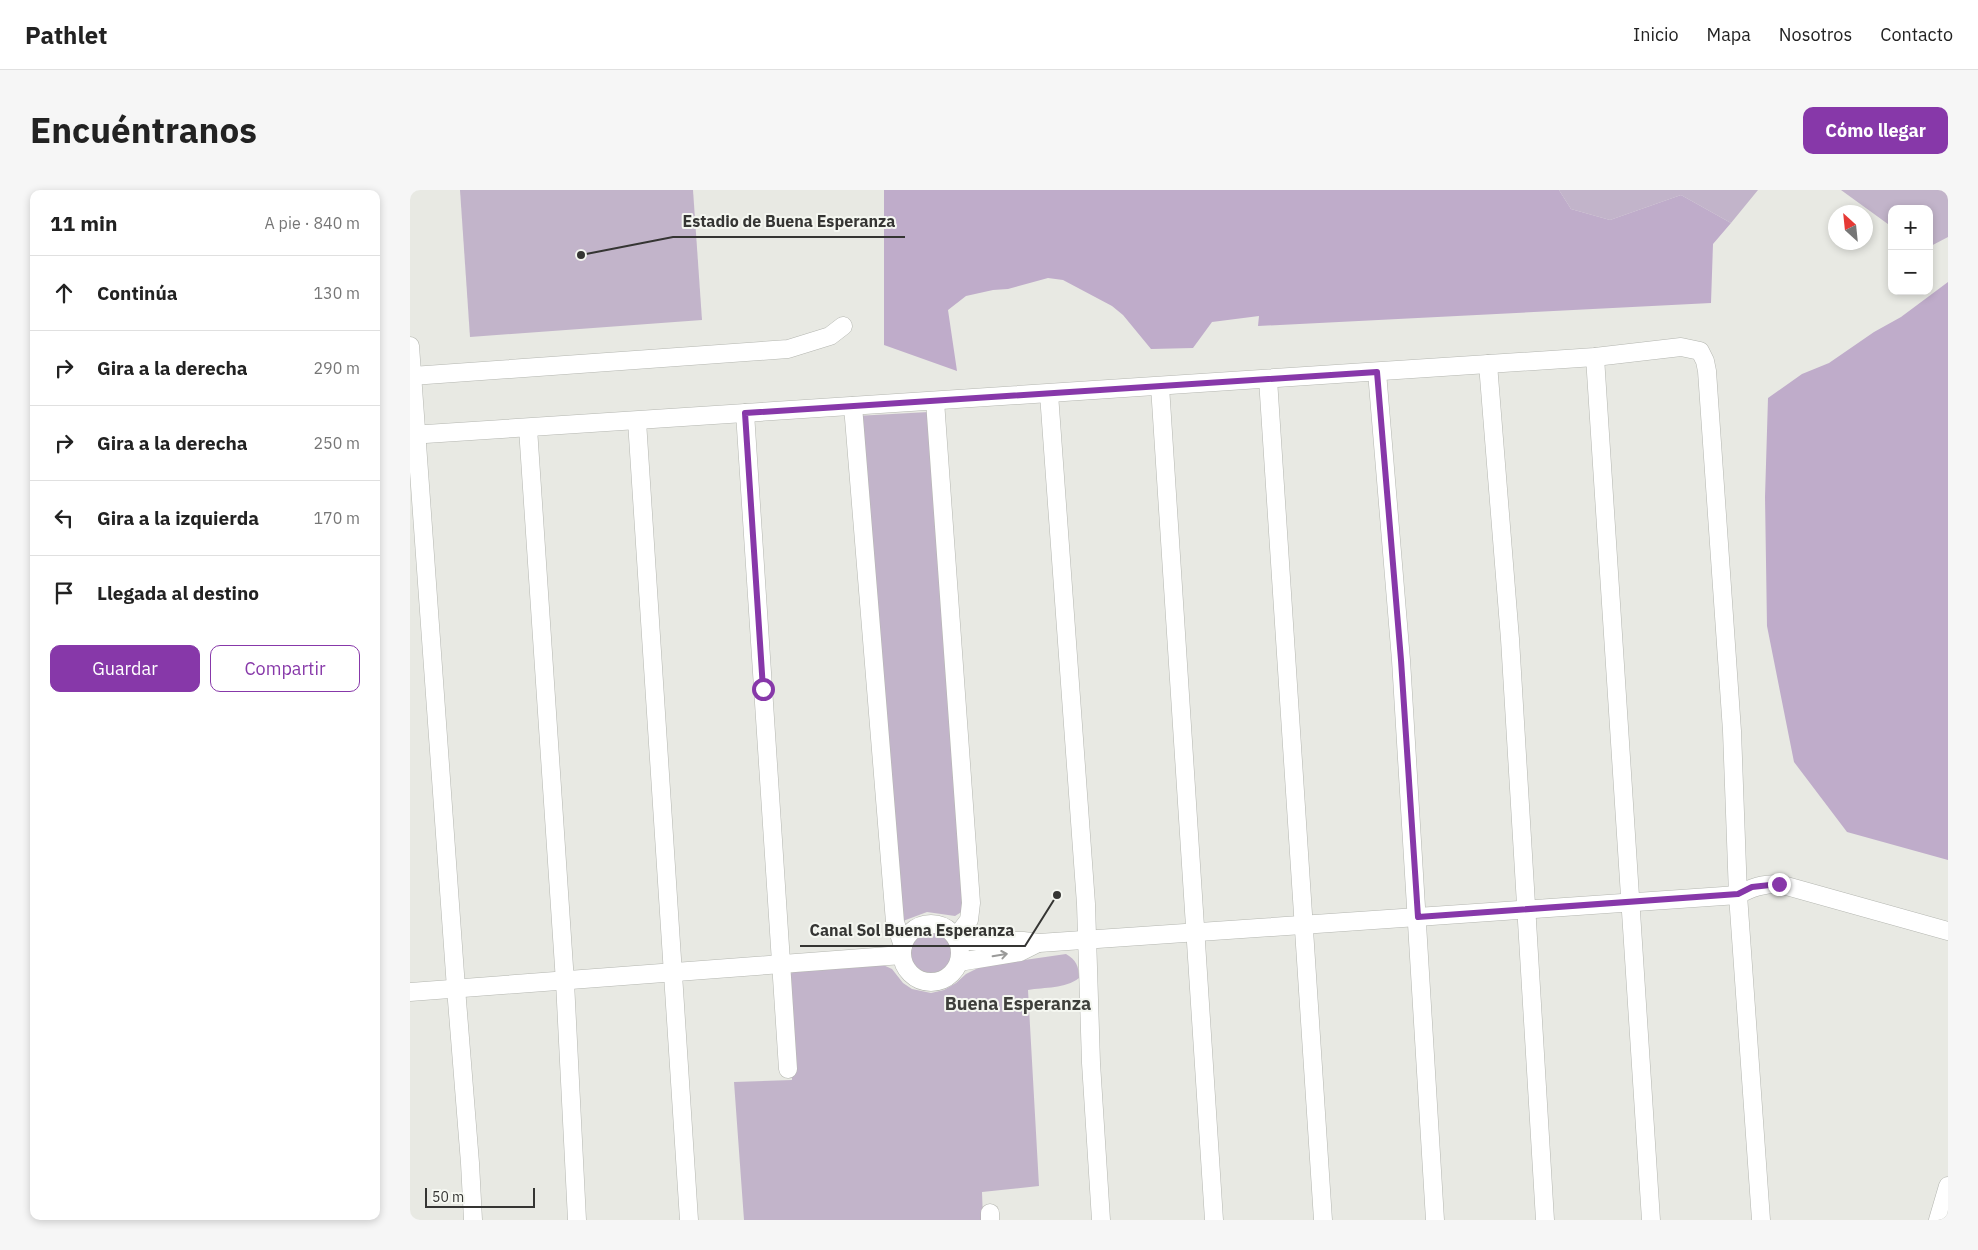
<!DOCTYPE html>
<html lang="es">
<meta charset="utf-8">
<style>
body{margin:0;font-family:"IBM Plex Sans",sans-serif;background:#f6f6f6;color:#222}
.controls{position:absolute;right:15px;top:15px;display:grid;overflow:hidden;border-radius:10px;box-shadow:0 2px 8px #0003}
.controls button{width:45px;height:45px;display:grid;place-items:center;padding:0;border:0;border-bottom:1px solid #e0e0e0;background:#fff;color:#222;font:25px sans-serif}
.compass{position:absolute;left:1418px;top:15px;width:45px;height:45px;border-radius:50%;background:#fff;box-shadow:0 2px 8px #0003;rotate:333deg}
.scale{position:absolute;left:15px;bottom:12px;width:110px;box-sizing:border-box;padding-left:5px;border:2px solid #353533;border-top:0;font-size:14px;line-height:18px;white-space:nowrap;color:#353533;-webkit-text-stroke:4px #f5f7f1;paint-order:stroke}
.stop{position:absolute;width:15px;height:15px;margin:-11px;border:4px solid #8738a9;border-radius:50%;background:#fff}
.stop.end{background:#8738a9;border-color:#fff;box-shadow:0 1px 5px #0008}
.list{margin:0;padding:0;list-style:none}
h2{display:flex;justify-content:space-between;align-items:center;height:65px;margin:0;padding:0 20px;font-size:21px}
h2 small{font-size:16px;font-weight:400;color:#767676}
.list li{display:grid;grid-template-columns:32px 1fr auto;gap:15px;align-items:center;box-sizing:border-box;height:75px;padding:0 20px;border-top:1px solid #e0e0e0}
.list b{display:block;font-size:19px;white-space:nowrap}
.list em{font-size:16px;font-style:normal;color:#767676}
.actions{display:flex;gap:10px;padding:15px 20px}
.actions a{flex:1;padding:11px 0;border:1px solid #8738a9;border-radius:10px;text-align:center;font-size:18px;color:#8738a9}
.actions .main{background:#8738a9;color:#fff}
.icon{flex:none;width:28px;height:28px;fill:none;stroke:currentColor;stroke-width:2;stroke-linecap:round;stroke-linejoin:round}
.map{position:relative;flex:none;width:1538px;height:1030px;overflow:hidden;border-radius:10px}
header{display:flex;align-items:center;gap:30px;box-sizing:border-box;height:70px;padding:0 25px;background:#fff;border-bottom:1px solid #e0e0e0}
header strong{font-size:24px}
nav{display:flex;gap:28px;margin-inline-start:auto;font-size:18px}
.intro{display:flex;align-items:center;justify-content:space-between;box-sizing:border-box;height:120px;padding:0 30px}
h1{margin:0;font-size:35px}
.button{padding:12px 22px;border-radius:10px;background:#8738a9;color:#fff;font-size:18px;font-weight:700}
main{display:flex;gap:30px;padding:0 30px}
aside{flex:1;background:#fff;border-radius:10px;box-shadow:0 2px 8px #0003}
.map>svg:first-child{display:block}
.green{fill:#c2b4ca}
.forest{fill:#bfacca}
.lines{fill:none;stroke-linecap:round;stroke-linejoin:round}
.minor-casing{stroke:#b4b6b0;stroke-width:19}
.minor{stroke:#fff;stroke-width:18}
.oneway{stroke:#9a9a99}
.route{stroke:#8738a9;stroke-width:6}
.labels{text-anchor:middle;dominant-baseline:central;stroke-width:4;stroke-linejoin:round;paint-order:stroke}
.quarter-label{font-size:18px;font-weight:bold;fill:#3e3f3b;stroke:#f5f7f1}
.leader{fill:none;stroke:#353533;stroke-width:2}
.callout-dot{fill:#353533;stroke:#f5f7f1;stroke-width:2}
.callout-label{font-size:16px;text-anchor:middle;font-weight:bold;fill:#353533;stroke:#f5f7f1;stroke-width:4;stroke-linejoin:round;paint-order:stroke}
</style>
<header>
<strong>Pathlet</strong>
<nav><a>Inicio</a><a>Mapa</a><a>Nosotros</a><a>Contacto</a></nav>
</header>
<div class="intro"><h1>Encuéntranos</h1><a class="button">Cómo llegar</a></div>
<main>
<aside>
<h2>11 min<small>A pie · 840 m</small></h2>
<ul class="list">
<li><svg class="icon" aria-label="ahead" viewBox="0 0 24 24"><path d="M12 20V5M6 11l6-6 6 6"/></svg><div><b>Continúa</b></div><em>130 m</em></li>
<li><svg class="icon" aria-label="right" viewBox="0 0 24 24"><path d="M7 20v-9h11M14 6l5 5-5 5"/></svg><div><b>Gira a la derecha</b></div><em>290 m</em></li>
<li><svg class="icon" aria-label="right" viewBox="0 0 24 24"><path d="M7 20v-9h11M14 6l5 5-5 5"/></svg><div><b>Gira a la derecha</b></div><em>250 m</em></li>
<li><svg class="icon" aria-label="left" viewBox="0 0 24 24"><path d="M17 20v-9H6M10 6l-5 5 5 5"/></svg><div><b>Gira a la izquierda</b></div><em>170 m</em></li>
<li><svg class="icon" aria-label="arrive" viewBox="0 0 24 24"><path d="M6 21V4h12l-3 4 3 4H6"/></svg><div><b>Llegada al destino</b></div></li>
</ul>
<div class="actions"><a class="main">Guardar</a><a>Compartir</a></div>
</aside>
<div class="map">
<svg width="1538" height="1030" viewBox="0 0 1538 1030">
<rect width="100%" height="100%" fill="#e8e9e3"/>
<g class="green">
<polygon points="50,0 283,0 292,130 60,147"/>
<polygon points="1149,0 1348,0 1321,33 1271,5 1200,30 1161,19"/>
<polygon points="1431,0 1538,0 1538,47 1519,57 1519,19 1482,19 1482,37"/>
<polygon points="519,222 553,721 545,726 517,722 493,731 446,226"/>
<circle cx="521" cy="762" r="24"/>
<path d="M656,764C666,770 669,776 669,788C655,799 635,797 618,800L629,996L572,1002L573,1030H334L324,892L382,890L379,785L387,779L471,774L482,779L493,793L502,799L521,803L534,800L546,793L556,784L572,776Z"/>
</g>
<g class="forest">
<polygon points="474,0 1149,0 1161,19 1200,30 1271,5 1321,33 1303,54 1301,113 848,136 849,126 802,132 783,158 741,159 713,125 702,116 653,90 638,88 598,99 583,100 556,106 538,120 547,181 474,155"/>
<polygon points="1538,92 1538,670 1437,642 1384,572 1357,436 1355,307 1358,208 1392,184 1419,173 1464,142 1491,127"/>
</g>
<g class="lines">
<defs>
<g id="minor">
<polyline points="0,156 46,798 60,973 63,1030"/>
<polyline points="1185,167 1241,1030"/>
<polyline points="1078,174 1100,449 1135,1030"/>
<polyline points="967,182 991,470 1025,1030"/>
<polyline points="2,186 378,159 420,146 433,136"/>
<polyline points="858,189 913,1030"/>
<polyline points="750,196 804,1030"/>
<polyline points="639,204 676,714 681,873 691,1030"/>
<polyline points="525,211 561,713 559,730 546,747"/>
<polyline points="443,216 485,732 493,756"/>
<polyline points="335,223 378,879"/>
<polyline points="227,231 279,1030"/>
<polyline points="118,238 155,792 167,1030"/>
<polyline points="0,245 1185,167 1271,157 1290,161 1295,171 1297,181 1322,541 1328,705 1351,1030"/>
<circle cx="521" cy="763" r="29"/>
<path d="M548,751H613L629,753L1328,705C1342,697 1353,694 1369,694L1538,741"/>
<polyline points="549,772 610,762 626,754"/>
<polyline points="0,802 492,765"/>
<polyline points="580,1023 580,1030"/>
<polyline points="1528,1030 1538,996"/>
</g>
</defs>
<use href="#minor" class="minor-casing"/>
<use href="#minor" class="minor"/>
</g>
<defs><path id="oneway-shaft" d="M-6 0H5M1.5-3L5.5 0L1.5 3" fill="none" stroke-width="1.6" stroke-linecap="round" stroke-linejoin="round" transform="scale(1.25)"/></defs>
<use class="oneway" href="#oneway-shaft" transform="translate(590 765) rotate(-9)"/>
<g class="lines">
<polyline class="route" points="353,499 335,223 967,182 991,470 1008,727 1328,704 1342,697 1369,694"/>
</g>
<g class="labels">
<g class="quarter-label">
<text x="608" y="813">Buena Esperanza</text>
</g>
</g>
<path class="leader" d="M171 65L263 47H495M647 705L615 756H390"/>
<g class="callout-dot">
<circle cx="171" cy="65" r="5"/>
<circle cx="647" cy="705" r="5"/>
</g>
<g class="callout-label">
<text x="379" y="37">Estadio de Buena Esperanza</text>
<text x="502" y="746">Canal Sol Buena Esperanza</text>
</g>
</svg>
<div class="controls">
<button>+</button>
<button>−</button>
</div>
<svg class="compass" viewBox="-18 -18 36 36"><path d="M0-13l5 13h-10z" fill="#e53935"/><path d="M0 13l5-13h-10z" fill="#767676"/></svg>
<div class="scale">50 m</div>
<div class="stop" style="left:353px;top:499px"></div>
<div class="stop end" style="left:1369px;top:694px"></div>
</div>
</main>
